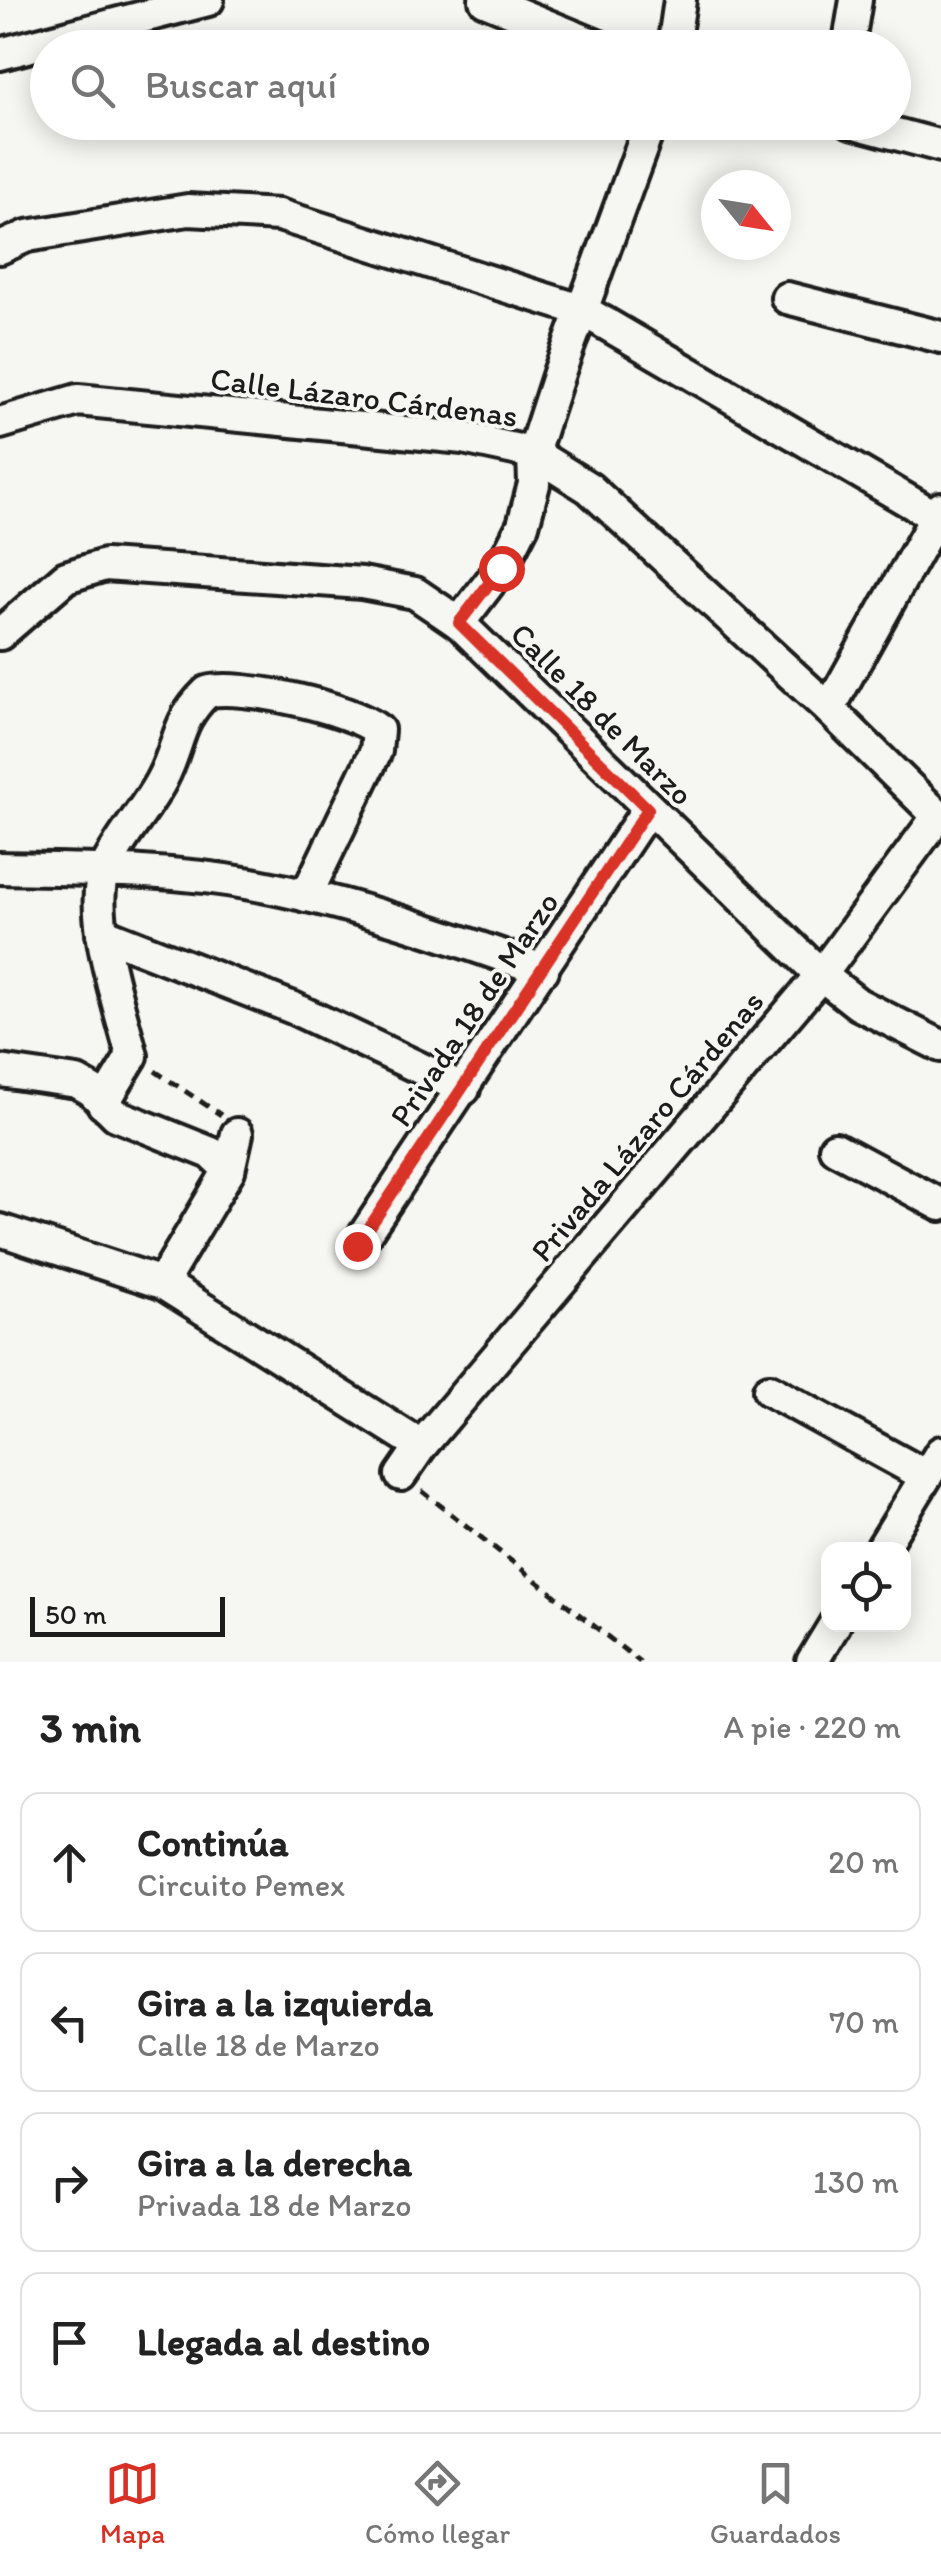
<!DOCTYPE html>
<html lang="es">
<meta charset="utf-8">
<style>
body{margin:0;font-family:Itim,sans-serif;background:#f2f2f2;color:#222}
.controls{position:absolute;right:30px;bottom:30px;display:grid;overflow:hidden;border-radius:20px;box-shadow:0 5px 25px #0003}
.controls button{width:90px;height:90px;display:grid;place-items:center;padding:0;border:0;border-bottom:2px solid #e0e0e0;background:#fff;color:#222;font:50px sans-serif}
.compass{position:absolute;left:701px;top:170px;width:90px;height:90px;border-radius:50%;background:#fff;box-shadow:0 5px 25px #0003;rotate:120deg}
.scale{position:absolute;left:30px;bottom:25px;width:195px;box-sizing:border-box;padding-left:10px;border:5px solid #1c1c1c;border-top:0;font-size:28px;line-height:35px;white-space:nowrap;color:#1c1c1c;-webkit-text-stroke:8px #f6f6f2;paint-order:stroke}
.stop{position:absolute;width:30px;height:30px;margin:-22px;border:8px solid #d93025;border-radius:50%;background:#fff}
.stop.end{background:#d93025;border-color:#fff;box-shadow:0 2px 10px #0008}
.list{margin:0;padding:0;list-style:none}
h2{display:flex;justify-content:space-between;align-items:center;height:130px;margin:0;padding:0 40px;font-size:42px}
h2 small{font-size:32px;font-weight:400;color:#767676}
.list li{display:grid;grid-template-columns:65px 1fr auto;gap:30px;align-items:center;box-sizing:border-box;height:140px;margin:0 20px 20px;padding:0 20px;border:2px solid #e0e0e0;border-radius:20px}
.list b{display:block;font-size:38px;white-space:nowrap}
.list p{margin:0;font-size:32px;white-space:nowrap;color:#767676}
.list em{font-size:32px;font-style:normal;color:#767676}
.icon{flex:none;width:55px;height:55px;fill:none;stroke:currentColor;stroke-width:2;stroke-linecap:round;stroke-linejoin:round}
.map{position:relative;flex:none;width:941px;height:1662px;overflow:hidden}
.search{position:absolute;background:#fff;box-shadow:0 5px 25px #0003;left:30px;right:30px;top:30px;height:110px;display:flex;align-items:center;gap:25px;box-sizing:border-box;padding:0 35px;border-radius:55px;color:#767676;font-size:38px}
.sheet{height:770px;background:#fff}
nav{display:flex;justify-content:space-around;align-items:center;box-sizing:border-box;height:140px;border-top:2px solid #e0e0e0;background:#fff;font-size:28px;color:#767676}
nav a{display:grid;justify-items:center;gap:5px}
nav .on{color:#d93025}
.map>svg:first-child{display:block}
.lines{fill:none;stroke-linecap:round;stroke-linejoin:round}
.minor-casing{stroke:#1c1c1c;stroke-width:38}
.path{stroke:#1c1c1c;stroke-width:5;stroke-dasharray:10 8;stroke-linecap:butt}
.minor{stroke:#f6f6f2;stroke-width:30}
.route{stroke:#d93025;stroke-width:12}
.labels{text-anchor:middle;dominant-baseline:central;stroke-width:8;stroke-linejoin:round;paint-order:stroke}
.street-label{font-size:32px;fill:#1c1c1c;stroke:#f6f6f2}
</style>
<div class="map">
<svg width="941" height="1662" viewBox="0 0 941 1662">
<rect width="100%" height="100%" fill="#f6f6f2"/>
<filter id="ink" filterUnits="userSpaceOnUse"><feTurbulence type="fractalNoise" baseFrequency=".01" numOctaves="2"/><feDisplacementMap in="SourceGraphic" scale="20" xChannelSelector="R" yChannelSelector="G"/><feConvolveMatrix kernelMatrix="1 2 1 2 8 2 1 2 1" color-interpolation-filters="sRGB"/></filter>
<g filter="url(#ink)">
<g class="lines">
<defs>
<g id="minor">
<polyline points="485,0 602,48"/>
<polyline points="673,48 680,0"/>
<polyline points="848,48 856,0"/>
<polyline points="0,54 208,0"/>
<polyline points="851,122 941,146"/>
<polyline points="0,248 27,236 188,210 279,215 584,311 941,520"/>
<polyline points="787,298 941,337"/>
<polyline points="0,423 78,400 463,438 533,453 589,488 829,709 941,819"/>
<polyline points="459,623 501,568 523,525 534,484 533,453 560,370 651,122"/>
<polyline points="0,634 66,577 105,565 362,583 415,593 459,623 821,975 858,1004 941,1046"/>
<polyline points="829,709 941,508"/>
<path d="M0,868C84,870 168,869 251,884C351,902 447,936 543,970"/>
<polyline points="102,933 293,1008 464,1089"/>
<polyline points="0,1071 77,1082 91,1090 116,1115 211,1153 229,1170"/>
<path d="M103,1104L132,1056C121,1011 86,910 105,869C120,837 146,810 162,779C181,743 175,723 207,692C239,683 352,708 378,730L376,751L306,896"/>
<polyline points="835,1148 941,1205"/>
<polyline points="0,1230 162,1283 421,1446"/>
<polyline points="357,1246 648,809"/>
<polyline points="162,1283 229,1170 237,1134"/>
<polyline points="769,1390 926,1476"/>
<polyline points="401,1475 421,1446 821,975 938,816"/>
<polyline points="881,1550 941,1452"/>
<polyline points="812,1662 835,1624"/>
</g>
</defs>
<use href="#minor" class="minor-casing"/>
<g class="path">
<polyline points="155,1071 221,1115"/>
<polyline points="422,1491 640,1662"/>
</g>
<use href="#minor" class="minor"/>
</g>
</g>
<g class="lines" filter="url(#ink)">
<polyline class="route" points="357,1246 648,809 459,623 501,568"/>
</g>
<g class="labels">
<g class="street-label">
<text transform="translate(364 397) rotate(7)">Calle Lázaro Cárdenas</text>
<text transform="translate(602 714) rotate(45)">Calle 18 de Marzo</text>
<text transform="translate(474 1009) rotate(-56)">Privada 18 de Marzo</text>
<text transform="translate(647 1126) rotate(-50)">Privada Lázaro Cárdenas</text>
</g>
</g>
</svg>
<div class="controls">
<button><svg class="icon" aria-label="locate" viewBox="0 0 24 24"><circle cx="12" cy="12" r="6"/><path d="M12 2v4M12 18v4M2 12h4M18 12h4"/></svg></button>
</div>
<svg class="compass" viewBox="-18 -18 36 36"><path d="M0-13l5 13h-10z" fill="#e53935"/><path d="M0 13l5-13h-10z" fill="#767676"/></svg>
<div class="scale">50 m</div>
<div class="stop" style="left:501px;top:568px"></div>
<div class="stop end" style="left:357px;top:1246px"></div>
<div class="search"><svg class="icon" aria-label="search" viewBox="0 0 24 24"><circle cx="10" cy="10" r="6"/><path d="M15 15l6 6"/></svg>Buscar aquí</div>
</div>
<section class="sheet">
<h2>3 min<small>A pie · 220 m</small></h2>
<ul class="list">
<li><svg class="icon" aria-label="ahead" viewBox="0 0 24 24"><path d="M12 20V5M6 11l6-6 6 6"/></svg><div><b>Continúa</b><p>Circuito Pemex</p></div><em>20 m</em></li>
<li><svg class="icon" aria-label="left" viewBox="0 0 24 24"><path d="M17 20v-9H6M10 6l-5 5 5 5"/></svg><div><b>Gira a la izquierda</b><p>Calle 18 de Marzo</p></div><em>70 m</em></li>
<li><svg class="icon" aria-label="right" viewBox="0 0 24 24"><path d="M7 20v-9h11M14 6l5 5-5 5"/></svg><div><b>Gira a la derecha</b><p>Privada 18 de Marzo</p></div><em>130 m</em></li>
<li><svg class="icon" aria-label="arrive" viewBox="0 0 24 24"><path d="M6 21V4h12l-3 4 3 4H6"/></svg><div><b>Llegada al destino</b></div></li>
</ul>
</section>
<nav>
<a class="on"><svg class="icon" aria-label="map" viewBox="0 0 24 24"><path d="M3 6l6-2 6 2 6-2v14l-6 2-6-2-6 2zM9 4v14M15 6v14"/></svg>Mapa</a>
<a><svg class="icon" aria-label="directions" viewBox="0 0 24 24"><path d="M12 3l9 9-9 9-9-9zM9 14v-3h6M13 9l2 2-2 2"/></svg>Cómo llegar</a>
<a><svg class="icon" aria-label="saved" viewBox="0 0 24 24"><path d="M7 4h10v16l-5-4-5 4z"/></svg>Guardados</a>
</nav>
